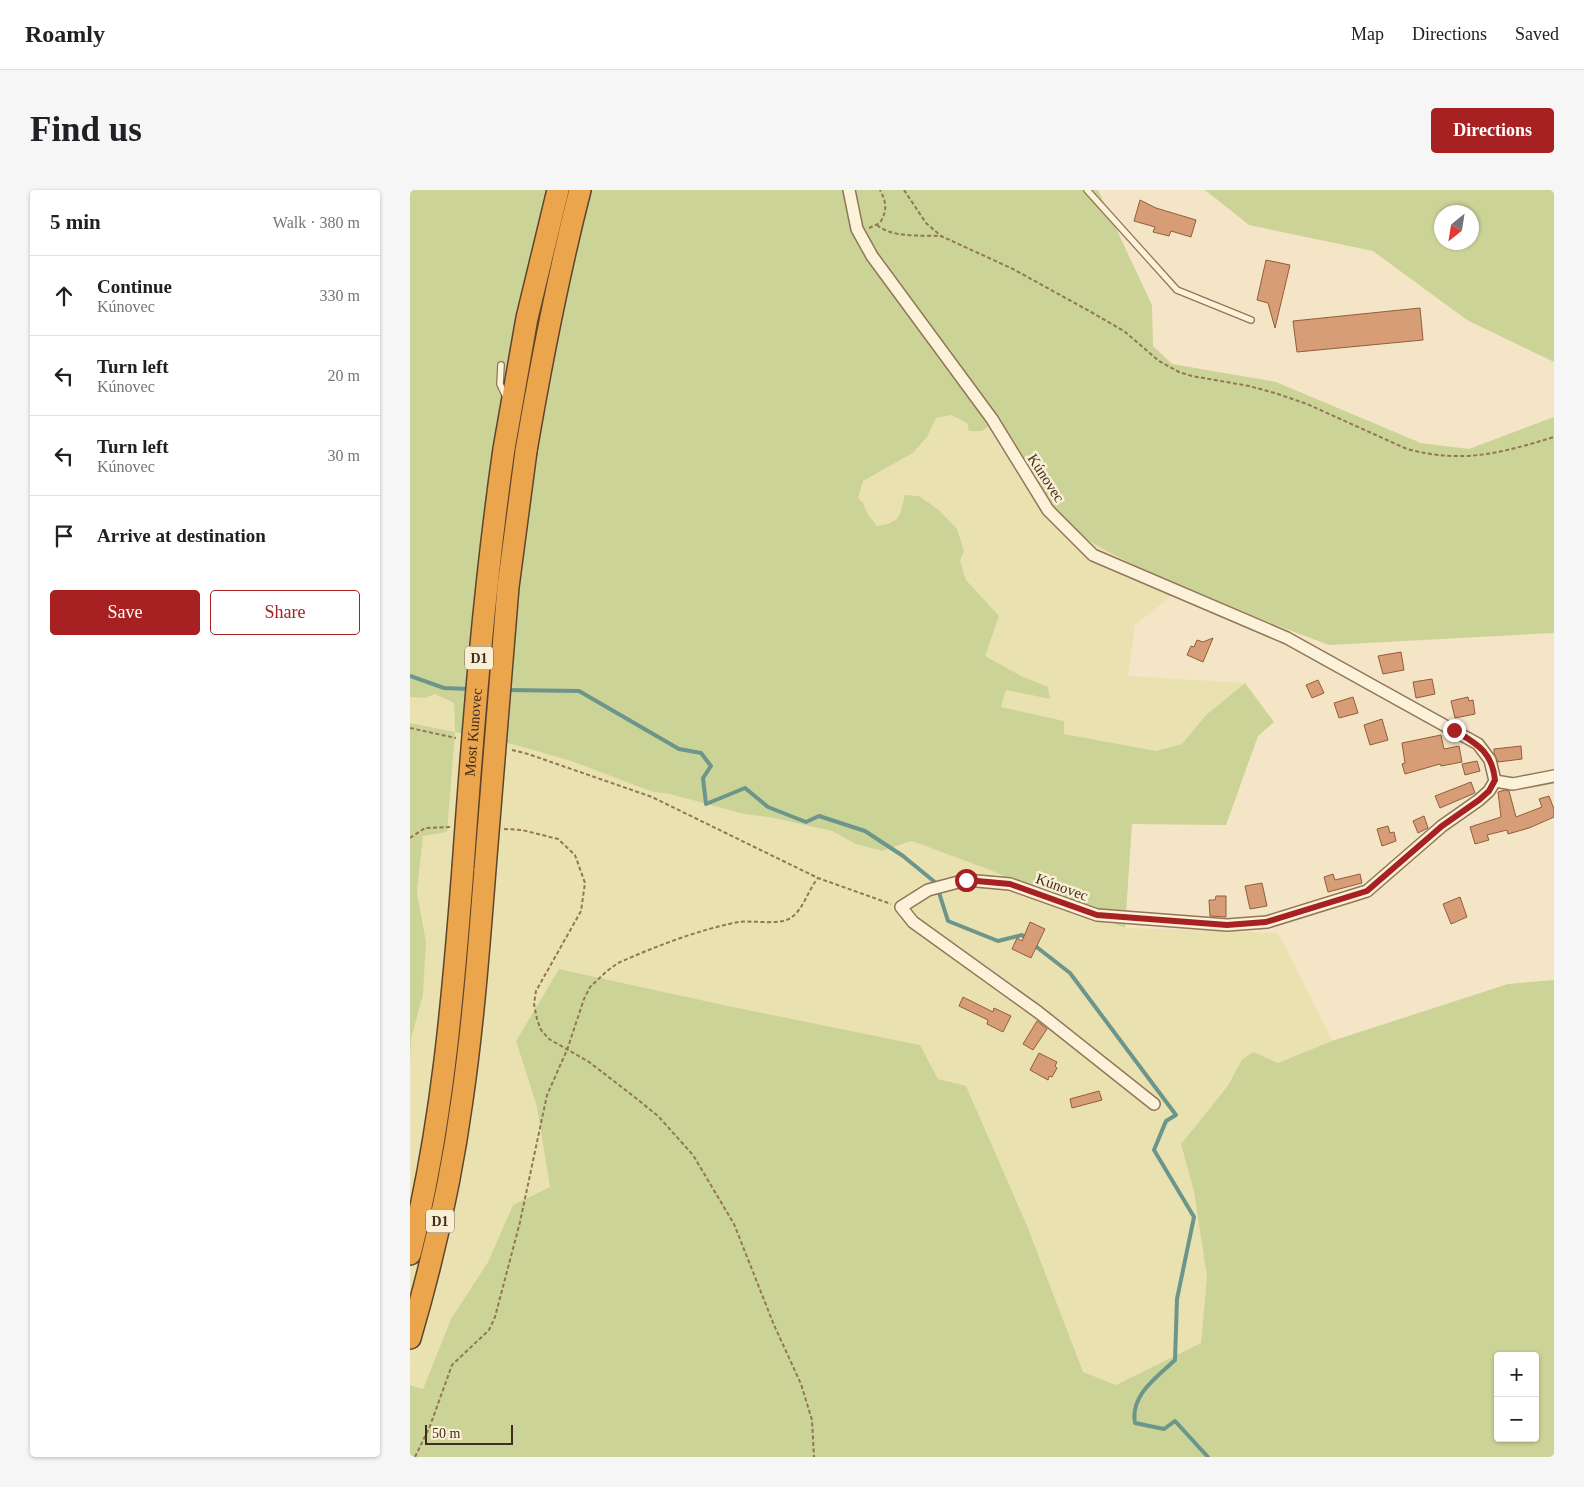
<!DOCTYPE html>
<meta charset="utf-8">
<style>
body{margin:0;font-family:Georgia,serif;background:#f6f6f6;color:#202124}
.controls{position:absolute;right:15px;bottom:15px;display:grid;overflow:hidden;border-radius:5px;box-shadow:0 1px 4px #0004}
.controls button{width:45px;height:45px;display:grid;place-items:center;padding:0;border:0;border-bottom:1px solid #e0e0e0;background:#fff;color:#202124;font:25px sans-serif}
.compass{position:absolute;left:1024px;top:15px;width:45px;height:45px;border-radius:50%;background:#fff;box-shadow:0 1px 4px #0004;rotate:210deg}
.scale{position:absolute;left:15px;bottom:12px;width:88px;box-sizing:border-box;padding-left:5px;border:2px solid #3f2e1e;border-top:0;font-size:14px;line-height:18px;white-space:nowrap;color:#3f2e1e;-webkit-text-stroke:4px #faefd5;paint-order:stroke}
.stop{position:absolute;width:15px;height:15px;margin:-11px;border:4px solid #a72022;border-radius:50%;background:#fff}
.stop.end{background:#a72022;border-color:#fff;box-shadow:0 1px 5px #0008}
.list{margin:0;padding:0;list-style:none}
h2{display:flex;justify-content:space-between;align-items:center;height:65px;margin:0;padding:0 20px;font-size:21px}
h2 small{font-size:16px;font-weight:400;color:#757577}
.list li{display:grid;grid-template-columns:32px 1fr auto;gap:15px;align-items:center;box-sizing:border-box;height:80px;padding:0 20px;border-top:1px solid #e0e0e0}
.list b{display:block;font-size:19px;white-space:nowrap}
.list p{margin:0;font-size:16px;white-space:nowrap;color:#757577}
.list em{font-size:16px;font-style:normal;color:#757577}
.actions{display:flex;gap:10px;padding:15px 20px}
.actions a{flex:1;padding:11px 0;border:1px solid #a72022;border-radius:5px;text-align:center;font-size:18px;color:#a72022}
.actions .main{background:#a72022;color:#fff}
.icon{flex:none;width:28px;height:28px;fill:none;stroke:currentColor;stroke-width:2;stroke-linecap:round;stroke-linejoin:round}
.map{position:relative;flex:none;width:1144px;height:1267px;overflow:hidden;border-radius:5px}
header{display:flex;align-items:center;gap:30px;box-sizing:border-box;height:70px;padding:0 25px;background:#fff;border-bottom:1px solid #e0e0e0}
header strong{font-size:24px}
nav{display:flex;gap:28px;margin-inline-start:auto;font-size:18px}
.intro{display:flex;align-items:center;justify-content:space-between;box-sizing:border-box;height:120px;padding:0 30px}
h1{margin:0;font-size:35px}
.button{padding:12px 22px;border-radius:5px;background:#a72022;color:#fff;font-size:18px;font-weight:700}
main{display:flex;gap:30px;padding:0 30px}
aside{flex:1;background:#fff;border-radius:5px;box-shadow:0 1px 4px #0004}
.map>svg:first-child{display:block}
.farmland{fill:#eae1b1}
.green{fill:#ccd397;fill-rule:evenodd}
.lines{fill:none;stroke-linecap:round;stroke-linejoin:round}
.stream{stroke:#6c968b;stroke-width:4}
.building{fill:#d69d76;stroke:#935d3b}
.service-casing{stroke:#917658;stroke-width:8}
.minor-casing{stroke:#917658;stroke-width:14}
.motorway-casing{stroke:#5e442c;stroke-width:24}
.path{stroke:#917658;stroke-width:2;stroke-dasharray:4 2.5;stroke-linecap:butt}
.service{stroke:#fcf2d9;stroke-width:5.5}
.minor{stroke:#fcf2d9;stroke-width:11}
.motorway{stroke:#eba54d;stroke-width:21}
.motorway-bridge-casing{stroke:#5e442c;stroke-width:24;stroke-linecap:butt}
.motorway-bridge{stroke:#eba54d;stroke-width:21}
.route{stroke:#a72022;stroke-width:6}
.labels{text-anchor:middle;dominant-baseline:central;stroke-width:5;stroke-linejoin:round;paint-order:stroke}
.shield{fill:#faefd5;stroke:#776855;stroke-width:1}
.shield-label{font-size:14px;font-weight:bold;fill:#3f2e1e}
.street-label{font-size:15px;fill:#3f2e1e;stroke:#faefd5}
</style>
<header>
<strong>Roamly</strong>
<nav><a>Map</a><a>Directions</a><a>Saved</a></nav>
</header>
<div class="intro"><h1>Find us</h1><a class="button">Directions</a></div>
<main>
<aside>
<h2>5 min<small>Walk · 380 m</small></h2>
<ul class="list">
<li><svg class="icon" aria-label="ahead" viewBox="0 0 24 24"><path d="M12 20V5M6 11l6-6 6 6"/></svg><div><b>Continue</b><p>Kúnovec</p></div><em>330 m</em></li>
<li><svg class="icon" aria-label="left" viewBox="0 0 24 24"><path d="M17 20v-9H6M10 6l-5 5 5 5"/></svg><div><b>Turn left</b><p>Kúnovec</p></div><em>20 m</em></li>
<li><svg class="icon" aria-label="left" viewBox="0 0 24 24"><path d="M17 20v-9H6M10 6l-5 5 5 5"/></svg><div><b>Turn left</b><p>Kúnovec</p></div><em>30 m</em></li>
<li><svg class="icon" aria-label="arrive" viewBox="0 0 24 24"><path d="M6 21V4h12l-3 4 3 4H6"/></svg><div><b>Arrive at destination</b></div></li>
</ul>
<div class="actions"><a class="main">Save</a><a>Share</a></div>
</aside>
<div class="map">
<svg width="1144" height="1267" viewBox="0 0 1144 1267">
<rect width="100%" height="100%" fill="#f3e5c5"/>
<g class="farmland">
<polygon points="541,225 557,233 560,241 572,241 589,228 646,320 668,344 693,359 770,399 725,435 718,486 835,493 796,525 772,554 746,561 653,544 653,531 591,517 596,500 639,509 638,497 613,487 574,466 589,426 556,390 529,320 509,306 496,305 490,325 482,334 467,336 457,323 453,313 448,308 453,291 503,263 517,247 526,228"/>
<polygon points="25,504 44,513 45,542 106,555 161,571 243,602 260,604 334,624 359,627 422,641 446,654 472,661 493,655 502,651 580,680 715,738 868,743 922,851 868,873 832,870 817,897 771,954 784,1002 797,1087 791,1153 706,1195 673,1182 618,1038 556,896 528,890 510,855 318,816 149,779 106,851 127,917 140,997 103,1015 78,1072 41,1129 13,1200 0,1195 1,849 13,805 16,752 7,702 13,646 44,542 0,533 0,507 15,508"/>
</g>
<g class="green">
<path d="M0,0H688L742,115L743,156L762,174L866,192L1011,253L1059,259L1144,227V443L919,455L770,399L693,359L668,344L646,320L589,228L572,241H559L557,233L541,225L526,228L517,247L503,263L453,291L448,308L453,313L457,323L467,336C492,332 489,326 495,305L509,306L529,320L547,339L554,361L550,371L556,390L589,426L575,466L613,487L638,497L640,509L596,500L591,517L654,531V544L746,561L772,554L796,525L835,493L864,532L848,546L816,635L722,634L715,738L580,680L502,651L472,661L446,654L422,641L359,627L334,624L260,604L243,602L161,571L106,555L45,542L37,642L13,646L7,702L16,752L13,805L1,849L0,876V533L45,542L44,513L25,504L15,508L0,507Z"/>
<path d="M795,0H1144V172L1057,130L963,61L839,35ZM1032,22H1062V52H1032Z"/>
<path d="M149,779L318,816L510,855L528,889L556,896L618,1038L673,1182L706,1195L791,1153L797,1087L784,1002L771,954L817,897L832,870L843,862L868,873L922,851L1098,794L1144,790V1267H0V1195L13,1199L41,1129L78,1072L103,1015L140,997L127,917L106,851ZM1088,1166H1125V1248H1088Z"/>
</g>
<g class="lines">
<g class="stream">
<polyline points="0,486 34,498 59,499"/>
<polyline points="96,500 169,501 269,559 291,563 301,576 293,588 296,614 335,598 358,617 396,632 409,626 455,641 493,666 526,693 538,731 588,751 612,745 617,749"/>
<path d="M624,755L660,783L766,925L756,931L744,960L784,1027L767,1109L765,1170C747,1187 720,1205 725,1233L754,1239L765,1231L798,1267"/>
</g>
</g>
<g class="building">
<polygon points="730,10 746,18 786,30 781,47 761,41 759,46 743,42 745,37 724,31"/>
<polygon points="856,70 880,75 865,138 858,113 847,110"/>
<polygon points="1010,118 1013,150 887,162 883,131"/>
<polygon points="803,448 793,472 777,465 781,456 784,457 787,450 793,452"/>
<polygon points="991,462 994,480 973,484 968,466"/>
<polygon points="1022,489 1025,504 1006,508 1003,492"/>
<polygon points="908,490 914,503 902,508 896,495"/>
<polygon points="943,507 948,523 929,528 924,513"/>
<polygon points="1058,507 1059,511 1063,510 1065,524 1045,528 1041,511"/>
<polygon points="972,529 978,550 960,555 954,535"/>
<polygon points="1031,545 1034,559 1049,556 1052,572 1031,576 1030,574 995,584 992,574 995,573 992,553"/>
<polygon points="1111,556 1112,569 1088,572 1084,563 1084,559"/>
<polygon points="1067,571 1070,581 1055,585 1052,574"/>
<polygon points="1061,592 1065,603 1030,618 1025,606"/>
<polygon points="1095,600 1099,601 1106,627 1132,617 1129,609 1139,606 1144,619 1144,627 1119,638 1098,644 1097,640 1077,645 1079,650 1065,654 1060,637 1091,627 1088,602"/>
<polygon points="1014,626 1018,638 1008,643 1003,631"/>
<polygon points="978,636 980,643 984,642 986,651 972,656 967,639"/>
<polygon points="923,684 925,690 950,684 952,693 918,702 914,687"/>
<polygon points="852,693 857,716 840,719 835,696"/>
<polygon points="806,706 816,706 816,727 800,726 799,710 805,710"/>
<polygon points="1050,707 1057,727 1041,734 1033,714"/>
<polygon points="620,732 635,739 621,768 602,759 607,748 612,751"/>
<polygon points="553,807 583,822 584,818 601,826 593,842 577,834 578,830 549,816"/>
<polygon points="627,831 637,839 623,860 613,854"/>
<polygon points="629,863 647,872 645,876 647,878 642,887 639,886 638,890 620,880"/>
<polygon points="689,901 692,910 662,918 660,909"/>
</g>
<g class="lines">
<defs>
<g id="service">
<polyline points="677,0 767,100 841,130"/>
<polyline points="91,175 90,194 96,207"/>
</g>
<g id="minor">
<polyline points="439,0 447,39 462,66 582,229 638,320 683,365 877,448 1068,554 1080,570 1085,591 1079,601 1069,610 1032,636 957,701 857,732 817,735 687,725 600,694 556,690 518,700 491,717 503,732 628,822 744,914"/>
<polyline points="1085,591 1103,594 1144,586"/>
</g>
<g id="motorway">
<polyline points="94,259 117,128 148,0"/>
<path d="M116,261C131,173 148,86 170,0"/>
<path d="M0,1064C32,938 43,808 53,678"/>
<path d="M0,1148C23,1070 41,991 52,910C63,834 69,756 75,679"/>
</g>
</defs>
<use href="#service" class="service-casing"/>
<use href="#minor" class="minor-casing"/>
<use href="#motorway" class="motorway-casing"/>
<g class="path">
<path d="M494,0L516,33L531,46L603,79L681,122L714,141L749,171L769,182L782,186L839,196L865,203L897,214L997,259C1053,274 1091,263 1144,247"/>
<path d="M467,35C482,48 511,45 530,46"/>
<path d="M459,38L470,33C477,21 477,13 470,0"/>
<polyline points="0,538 46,548"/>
<polyline points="102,560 118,564 242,607 408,688 481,714"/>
<polyline points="94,639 112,640 148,649 165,665 175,693 171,721 126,801 124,814 127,829 131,840 139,849 179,872 222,905 248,926 283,965 324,1034 364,1135 391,1194 402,1230 404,1267"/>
<polyline points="0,648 15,638 40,637"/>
<path d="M5,1267L20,1236L42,1175L79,1140L85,1127L110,1032L137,905L157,860L174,809L180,797L197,781L208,773C244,757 290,739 329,732C343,730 371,736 382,727C394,718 398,700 408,688"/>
</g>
<use href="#service" class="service"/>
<use href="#minor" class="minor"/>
<use href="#motorway" class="motorway"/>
<defs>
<g id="motorway-bridge">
<path id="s1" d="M53,678C63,538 74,398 94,259"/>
<polyline points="75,679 98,397 116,261"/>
</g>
</defs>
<use href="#motorway-bridge" class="motorway-bridge-casing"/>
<use href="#motorway-bridge" class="motorway-bridge"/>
</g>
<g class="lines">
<path class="route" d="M556,690L600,694L687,725L817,735L856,732L957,701L1032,636L1069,610L1079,601L1085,590C1082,561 1067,554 1044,540"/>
</g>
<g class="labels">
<g class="shield">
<rect x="55" y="456.5" width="28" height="23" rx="4"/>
<rect x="16" y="1019.5" width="28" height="23" rx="4"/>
</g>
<g class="shield-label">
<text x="69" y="468">D1</text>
<text x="30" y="1031">D1</text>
</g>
<g class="street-label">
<text transform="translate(636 288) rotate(57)">Kúnovec</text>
<text stroke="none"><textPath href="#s1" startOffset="136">Most Kunovec</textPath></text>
<text transform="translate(652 697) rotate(20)">Kúnovec</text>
</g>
</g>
</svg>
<div class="controls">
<button>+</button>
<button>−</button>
</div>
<svg class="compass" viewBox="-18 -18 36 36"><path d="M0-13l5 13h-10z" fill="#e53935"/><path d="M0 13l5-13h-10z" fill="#757577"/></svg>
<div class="scale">50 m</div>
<div class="stop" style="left:556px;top:690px"></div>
<div class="stop end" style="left:1044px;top:540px"></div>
</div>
</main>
